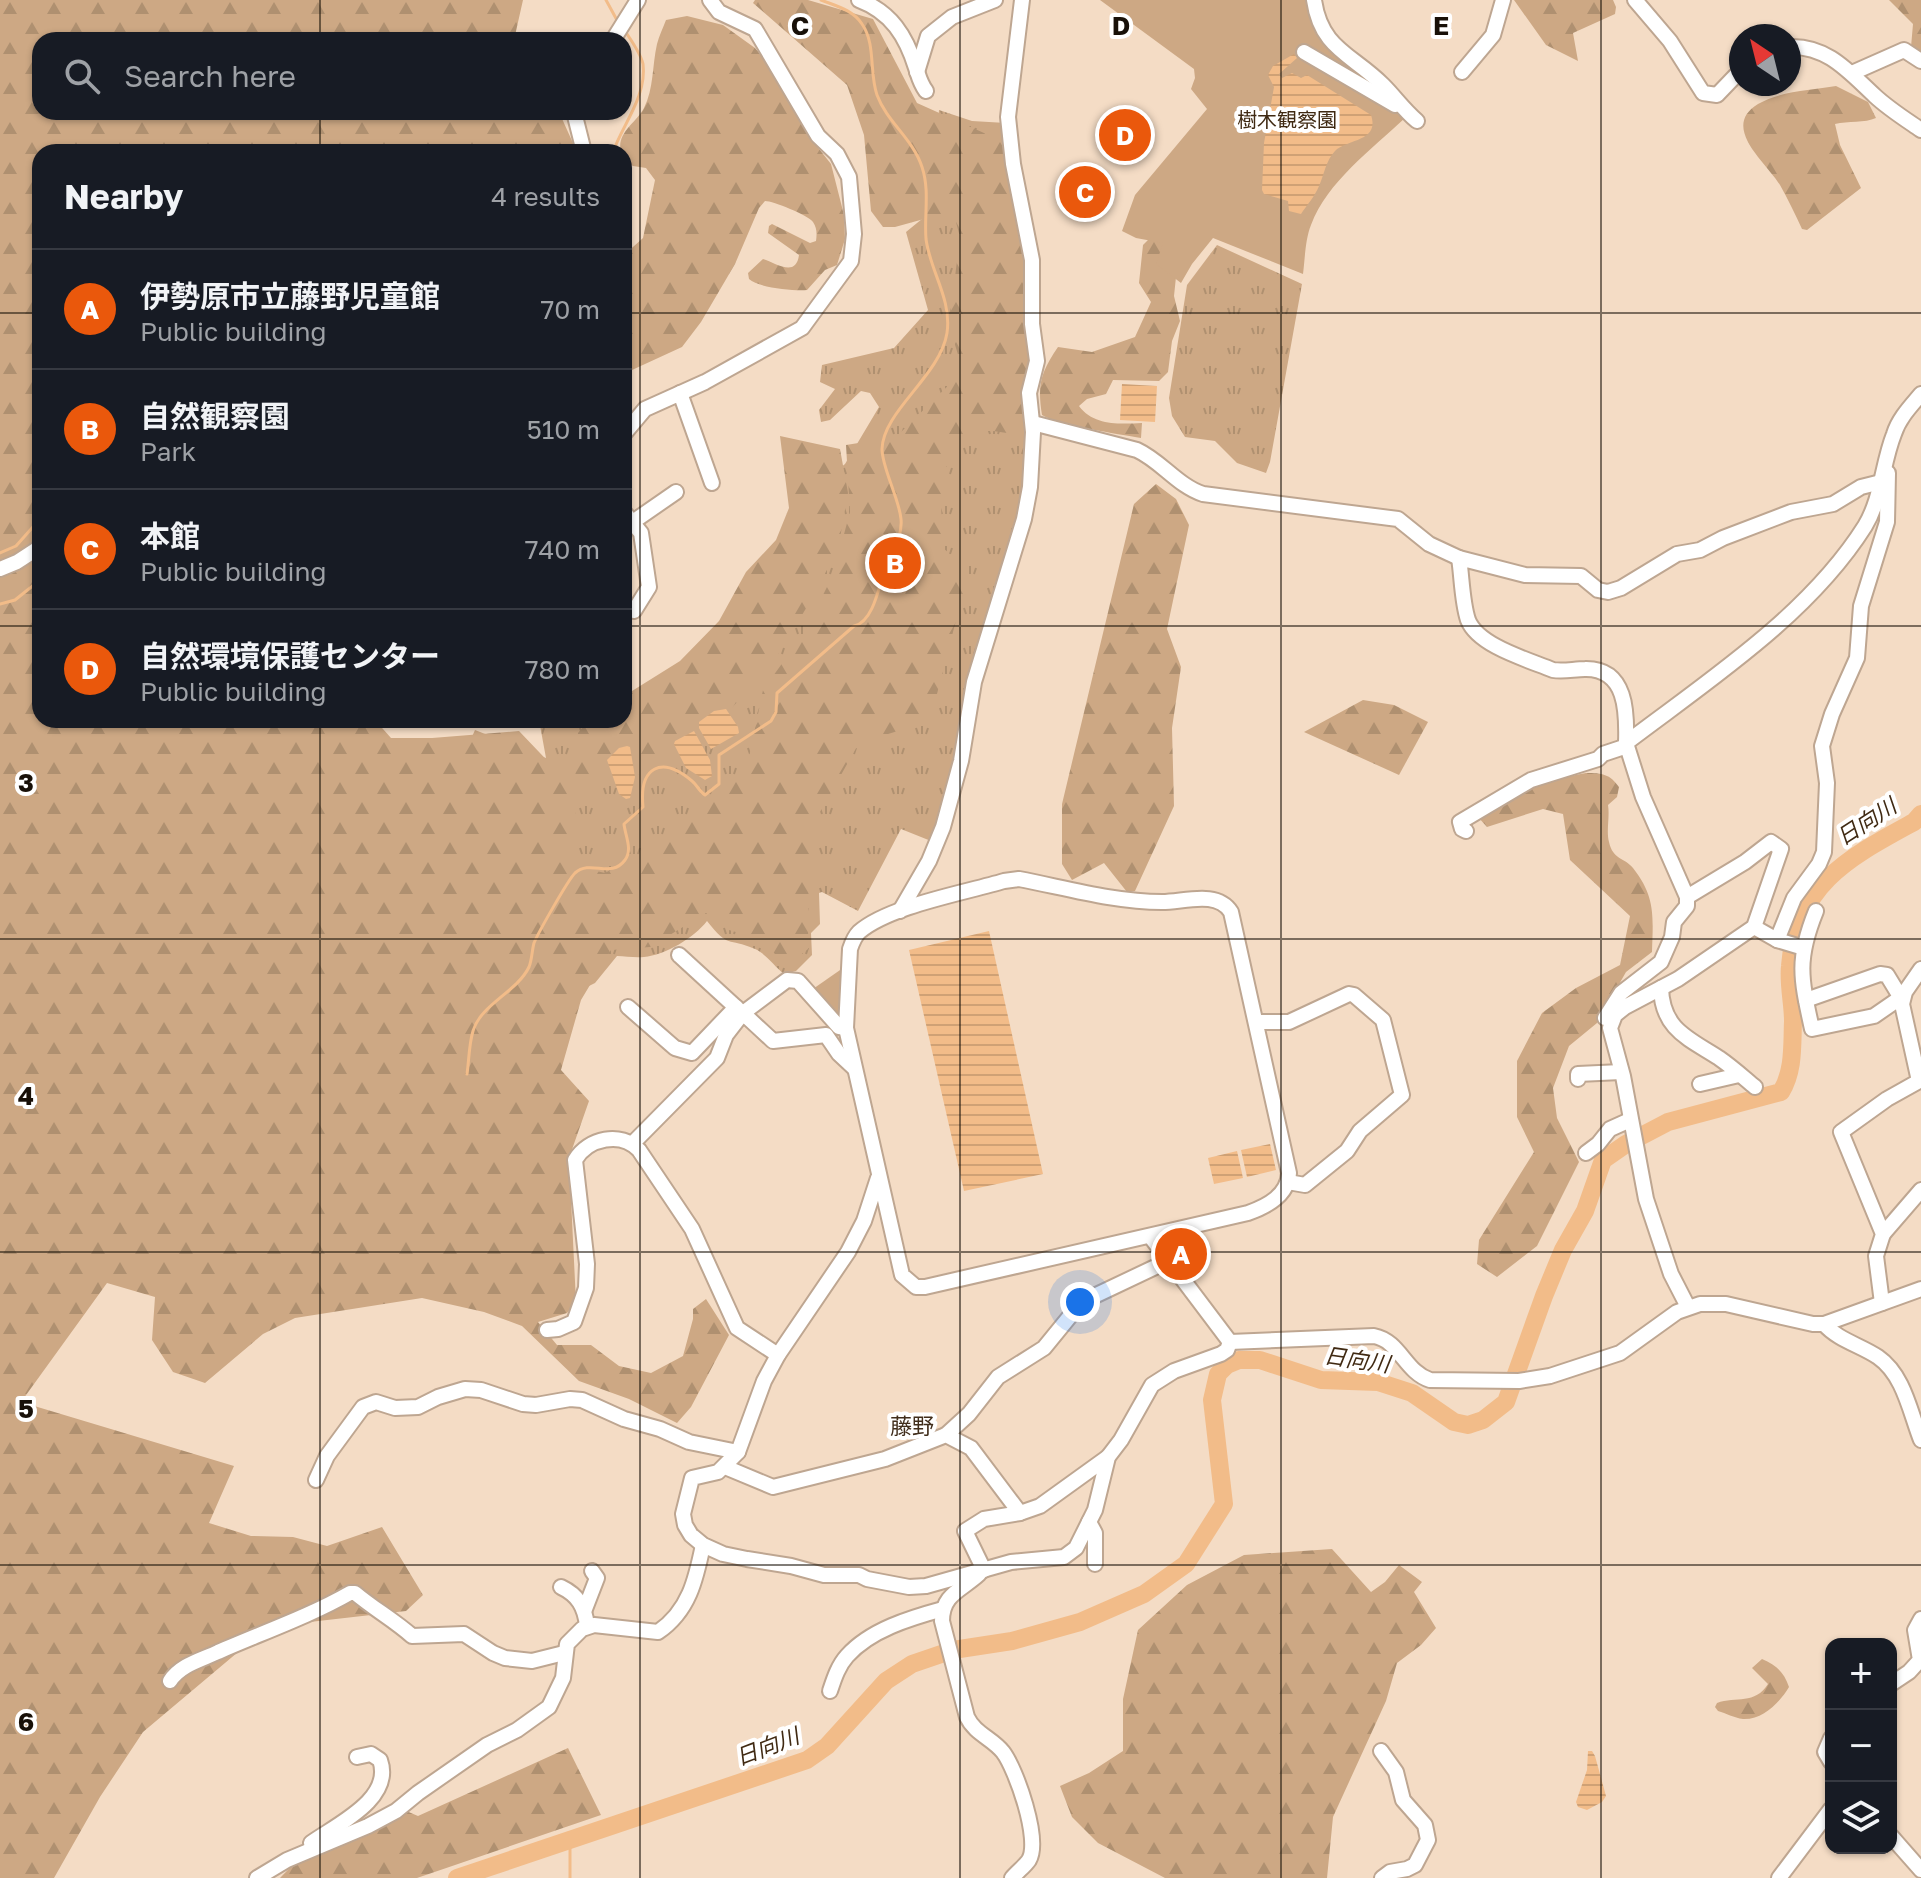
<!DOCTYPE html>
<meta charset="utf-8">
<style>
body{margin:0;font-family:"Golos Text","Noto Sans JP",sans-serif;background:#20242c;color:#f1f3f6}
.controls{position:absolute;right:24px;bottom:24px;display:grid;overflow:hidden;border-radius:16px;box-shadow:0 2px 6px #0004}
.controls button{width:72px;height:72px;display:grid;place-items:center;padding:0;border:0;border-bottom:2px solid #363941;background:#171b24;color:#f1f3f6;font:40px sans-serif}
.compass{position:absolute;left:1729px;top:24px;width:72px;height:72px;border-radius:50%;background:#171b24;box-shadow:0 2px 6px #0004;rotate:325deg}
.you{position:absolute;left:1080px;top:1302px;width:28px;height:28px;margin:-20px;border:6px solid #fff;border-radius:50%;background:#1a73e8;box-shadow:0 0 0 12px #1a73e833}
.badge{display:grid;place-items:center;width:52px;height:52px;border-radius:50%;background:#ea580c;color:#fff;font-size:26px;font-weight:700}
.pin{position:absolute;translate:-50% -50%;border:4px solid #fff;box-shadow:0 2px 8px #0006}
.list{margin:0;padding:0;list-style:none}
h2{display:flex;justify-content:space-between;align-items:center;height:104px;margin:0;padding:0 32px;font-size:34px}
h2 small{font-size:26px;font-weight:400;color:#9ea1a6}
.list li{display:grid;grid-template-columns:52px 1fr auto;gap:24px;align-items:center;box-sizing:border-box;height:120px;padding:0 32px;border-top:2px solid #363941}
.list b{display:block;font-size:30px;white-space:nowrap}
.list p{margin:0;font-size:26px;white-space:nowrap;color:#9ea1a6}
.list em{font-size:26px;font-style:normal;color:#9ea1a6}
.icon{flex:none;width:44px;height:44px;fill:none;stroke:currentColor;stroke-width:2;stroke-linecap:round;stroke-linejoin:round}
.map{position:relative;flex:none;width:1921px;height:1878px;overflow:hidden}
.search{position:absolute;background:#171b24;box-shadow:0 2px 6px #0004;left:32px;top:32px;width:600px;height:88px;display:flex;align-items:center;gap:20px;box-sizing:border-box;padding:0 28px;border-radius:24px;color:#9ea1a6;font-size:30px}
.panel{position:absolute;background:#171b24;box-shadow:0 2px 6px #0004;left:32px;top:144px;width:600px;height:584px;border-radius:24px}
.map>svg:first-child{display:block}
.grass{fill:url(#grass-tufts)}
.forest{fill:url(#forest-firs)}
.garden{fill:#cda884}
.water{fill:url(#water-rules)}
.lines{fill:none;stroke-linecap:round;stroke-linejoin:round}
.stream{stroke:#f2bc89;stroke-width:3}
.river{stroke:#f2bc89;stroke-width:18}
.minor-casing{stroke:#bea691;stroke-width:18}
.minor{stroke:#fff;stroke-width:14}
.grid{fill:none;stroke:#181008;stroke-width:2;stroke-opacity:0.55}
.labels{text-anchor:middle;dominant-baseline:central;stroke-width:8;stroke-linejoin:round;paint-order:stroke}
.park-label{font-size:20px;fill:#3f2912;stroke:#fff}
.water-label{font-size:22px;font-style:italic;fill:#402a13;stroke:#fff}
.neighbourhood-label{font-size:22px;fill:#412e1c;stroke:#fff}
.grid-label{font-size:26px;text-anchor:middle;font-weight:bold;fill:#181008;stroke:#fff;stroke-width:8;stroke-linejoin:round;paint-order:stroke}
</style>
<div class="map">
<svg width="1921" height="1878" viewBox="0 0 1921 1878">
<defs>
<pattern id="grass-tufts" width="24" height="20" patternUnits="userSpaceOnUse" patternTransform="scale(2)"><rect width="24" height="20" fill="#cda884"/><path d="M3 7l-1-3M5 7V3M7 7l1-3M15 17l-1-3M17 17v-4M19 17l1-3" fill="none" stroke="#af9070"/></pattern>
<pattern id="forest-firs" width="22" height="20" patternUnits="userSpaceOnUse" patternTransform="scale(2)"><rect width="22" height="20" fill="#cda884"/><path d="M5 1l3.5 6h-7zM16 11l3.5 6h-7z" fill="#af9070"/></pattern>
<pattern id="water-rules" width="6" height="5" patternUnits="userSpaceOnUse" patternTransform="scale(2)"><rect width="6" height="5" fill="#f2bc89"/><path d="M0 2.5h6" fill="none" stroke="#cfa175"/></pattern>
</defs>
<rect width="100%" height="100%" fill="#f4dcc5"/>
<g class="grass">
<path d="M939,110L972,121L1006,123L1034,362L1028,489L936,843L901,829L858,911L822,892L819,893L820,924L811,933L812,955L796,971L784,974C775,967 765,953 755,949C727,937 729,949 707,921C694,938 665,955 644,957C635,958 625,956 617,956L595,983L555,1003L450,785L475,730L546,758L539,720H624L664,712L816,487L845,464L879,407L870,393L861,391L830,420L821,422L819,410L835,389L820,382L822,365L894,348L928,310L906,232L933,210Z"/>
<polygon points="1217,245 1302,284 1270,462 1266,473 1237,463 1215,441 1185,437 1172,416 1169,398 1187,285"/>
<polygon points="843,968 840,1022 810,991"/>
</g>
<g class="forest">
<path d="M0,0H523L514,40H40V112H559L577,152H40V720H375L391,738H432L519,731L581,796L559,862L605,873L647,850L728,787L747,767L763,690L804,633L833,575L850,512L846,445L896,437L963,371L949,325L960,237L953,211L895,227H883L871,211L864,135L847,85L753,3L755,0H808L873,19L917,103L984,133L1000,136L1012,176L1028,264L1031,354L1023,396L1028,438C985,427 978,428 939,448L951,477L941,504L943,548L969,570L930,721L859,743L820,812L809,867L808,949L787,966L760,939L729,930L706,913L650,947L611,950L581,1000L561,1070L589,1101L569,1158L576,1302L567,1313L538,1322L557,1345H591L619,1366L651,1373L683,1356L693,1319V1309L706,1299L729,1335L691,1407L677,1423L629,1399L579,1381L522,1326L484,1312L422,1298L295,1318L263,1334L205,1383L173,1372L152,1340L155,1297L107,1283L21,1402L234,1466L209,1523L251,1536L293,1537L327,1546L382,1527L423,1595L406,1611L301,1623L244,1647L143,1732L100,1797L54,1878H0Z"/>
<polygon points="1514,0 1613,0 1616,7 1615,14 1573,33 1578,61 1546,45"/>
<polygon points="1889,0 1921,0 1921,55 1911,47 1913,24"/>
<path d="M687,16L723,25L755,48L767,62L812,140L831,164L844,215L845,239L837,265L825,270L807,290C793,291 759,288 749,279L748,273L763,259C776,263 796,278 799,255L768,233L769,226L772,224L810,243L816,241C817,234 817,228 813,222C808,215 773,201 765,201L759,208L735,264L701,322L682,347L632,370L624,378V255L643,238L655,180L646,168L633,166L624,161V152H621C616,133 636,123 644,108C654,88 652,66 657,44C659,36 663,28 666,20Z"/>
<path d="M1836,86L1868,102L1876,118C1865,123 1848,121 1835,124L1840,145L1861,188L1807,230L1802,229C1795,214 1788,199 1780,185C1766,162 1720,127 1758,104C1780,91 1812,90 1836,86Z"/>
<path d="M1215,224L1178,258L1174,296L1180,321L1172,341L1168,372L1159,381L1113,380L1106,394L1087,399L1079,406C1094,426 1119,424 1142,423L1141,438C1119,434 1056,425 1042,415C1037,384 1041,372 1058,347L1092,352L1135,337L1151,302L1139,283L1143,245L1151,237Z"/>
<polygon points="780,436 840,449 848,493 838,549 811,600 772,665 709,732 653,771 603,782 575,778 578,733 589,720 624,720 624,696 680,661 719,621 746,572 776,540 789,508"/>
<polygon points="1156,484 1176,499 1189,525 1167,629 1181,667 1172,728 1174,806 1135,891 1127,892 1104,863 1072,880 1062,864 1062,804 1134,504"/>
<polygon points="1363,700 1394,705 1428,722 1399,775 1304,732"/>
<path d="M1586,773C1602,773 1610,774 1619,787L1617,797L1608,805C1610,817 1606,831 1609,842C1613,860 1624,857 1633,868C1656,897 1653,917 1652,952L1626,972L1597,1023L1569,1046L1553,1088L1557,1118L1579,1162L1537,1246L1497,1277L1477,1264L1479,1240L1534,1152L1517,1117V1061L1542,1013L1576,988L1620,965L1630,916L1570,860L1563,814L1543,809L1487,827L1478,817L1534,783Z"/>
<polygon points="1332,1549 1371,1592 1385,1582 1399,1565 1422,1582 1414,1592 1436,1628 1421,1645 1397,1663 1386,1701 1333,1817 1327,1878 1165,1878 1098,1843 1072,1817 1060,1786 1089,1773 1123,1751 1123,1699 1138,1630 1187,1585 1244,1555"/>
<path d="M1762,1659C1776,1665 1784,1672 1789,1687C1780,1702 1763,1720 1743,1719C1734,1718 1726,1713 1718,1711L1715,1707L1717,1703C1736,1696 1755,1705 1768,1684L1752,1668Z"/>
<polygon points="568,1748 601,1815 417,1878 280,1878 318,1839 397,1807 418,1816"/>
</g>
<path class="garden" d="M1100,0H1309C1317,50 1344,53 1377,84C1388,94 1396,107 1405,118C1372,149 1327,182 1311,225C1305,240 1305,259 1303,274L1213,238L1192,264L1181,283L1156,264L1163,243L1136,238L1122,231L1135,195L1207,109L1191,89L1195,78L1194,69Z"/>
<g class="water">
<path d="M1294,54L1297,58L1279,74L1282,78L1292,73L1301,78L1307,75L1371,115C1380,142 1347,139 1335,151C1326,160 1324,175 1319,186C1315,196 1307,205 1301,214L1289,211L1288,201L1264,194L1262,190L1264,143L1274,87L1268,75L1273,66Z"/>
<polygon points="1122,384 1157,386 1155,422 1120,420"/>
<polygon points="726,709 738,727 739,733 711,749 699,728 699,722 714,711"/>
<polygon points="694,731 710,760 712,776 705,780 686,768 674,744 675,741"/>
<polygon points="627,746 630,747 635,777 630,798 626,799 619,794 607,760 619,748"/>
<polygon points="989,931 1043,1174 964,1191 909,950"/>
<polygon points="1270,1144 1276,1170 1247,1177 1241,1150"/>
<polygon points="1237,1151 1243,1178 1214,1184 1208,1158"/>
<polygon points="1588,1751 1592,1751 1595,1756 1606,1796 1602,1802 1587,1810 1578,1807 1576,1802 1587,1770"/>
</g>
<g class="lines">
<g class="stream">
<polyline points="606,0 618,22"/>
<path d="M613,152C623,124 647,96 643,64C641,54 631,40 625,31"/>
<polyline points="0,553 16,546 40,519"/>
<polyline points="0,604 15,600 40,580"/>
<path d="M467,1074C469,1060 469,1044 473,1031C481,1004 517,992 529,967C532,960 532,950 534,943C538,933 568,880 575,873C591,859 611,879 625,860C633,850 625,835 624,824L643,807C639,767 661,755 692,781C697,785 699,791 705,795L719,784V755L771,721L776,712L777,693L854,626C873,622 879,587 884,571C890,554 903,538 901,519C899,498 882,468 882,449C883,411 940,376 947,333C952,299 930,271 926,239C924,215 930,191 922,167C913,139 887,122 877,95C869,72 876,44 862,24C853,10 836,6 821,0"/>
<polyline points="570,1878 570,1841"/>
</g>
<path class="river" d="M457,1878L807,1760L827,1746L886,1681L912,1664L953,1650L1012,1641L1080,1622L1144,1594L1186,1564L1224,1504L1212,1400L1218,1374L1227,1365L1239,1360H1260L1321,1380L1378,1382L1412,1393L1454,1422L1468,1425L1483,1420L1506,1402L1544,1296L1563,1250L1585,1211L1603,1160L1626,1144L1668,1122L1781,1092C1794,1071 1792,1046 1793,1021C1793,1003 1788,984 1790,966C1796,884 1850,857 1914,822L1921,814"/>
<defs>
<g id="minor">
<path d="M859,0C891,12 906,36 916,68C919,77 920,83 926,91"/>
<path d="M1314,0C1321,49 1352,54 1383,85C1395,97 1404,110 1417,121"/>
<polyline points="1635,0 1670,41 1703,93 1717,95 1741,70"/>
<polyline points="613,40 638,0"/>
<path d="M1789,47C1827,45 1849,72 1875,96C1889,109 1905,119 1921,130"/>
<polyline points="1304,52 1395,105"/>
<polyline points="917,72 928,36 952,17 995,0"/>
<polyline points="1462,72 1493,35 1503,0"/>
<polyline points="1852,73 1904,50 1921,61"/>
<polyline points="574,112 584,152"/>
<polyline points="680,393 712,483"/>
<path d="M1033,423L1137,450C1161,461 1178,486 1203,494L1398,519L1429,544L1459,558"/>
<polyline points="624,434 645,409 705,382 802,328 851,261 854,234 849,177 837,154 818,136 755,29 719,12 710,0"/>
<polyline points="624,512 641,533 649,587 634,611"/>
<polyline points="624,528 676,492"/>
<polyline points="0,569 17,562 40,547"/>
<path d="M1626,743C1627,713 1627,668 1585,669C1574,669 1564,672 1553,670C1529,660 1478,646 1468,620C1462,602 1462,578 1459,558L1525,575L1581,576L1598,590L1608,592L1621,588L1677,554L1700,550L1723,538L1791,512L1833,504L1861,487L1881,482"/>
<polyline points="1466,831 1462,829 1460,822 1531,780 1598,759 1603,754 1627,746"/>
<path d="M1019,879C1066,888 1114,902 1162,902C1184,902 1217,890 1231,912L1289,1173C1288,1195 1268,1206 1248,1213L925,1287H916L902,1275L846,1028L850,949C852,943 854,937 859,932C889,906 964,893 1004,881Z"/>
<polyline points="900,911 929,861 943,827 961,761 974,682 1024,519 1030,487 1033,432 1029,393 1037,361 1032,324 1032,260 1013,164 1008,117 1022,0"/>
<path d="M1816,911C1796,960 1801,979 1812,1029L1874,1016L1903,996"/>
<polyline points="1754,927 1777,940 1804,948"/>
<polyline points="1777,940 1794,898 1819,864 1824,852 1827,783 1822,746 1832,714 1857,658 1861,606 1887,522 1888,473"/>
<polyline points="679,955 740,1011"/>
<path d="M1661,988C1662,1030 1690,1039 1719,1058C1732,1067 1743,1077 1755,1087"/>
<polyline points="1806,1000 1880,974 1887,975 1901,998"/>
<polyline points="628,1007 675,1048 692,1053 736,1007"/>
<polyline points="746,1016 773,1041 826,1035 839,1054 854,1068"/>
<polyline points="1605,1018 1621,993 1661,962 1672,937 1674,922 1687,906 1687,897"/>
<polyline points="1256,1022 1289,1022 1349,994 1354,995 1383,1020 1402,1095 1360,1131 1347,1151 1305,1185 1288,1182"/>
<polyline points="1578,1079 1578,1074 1621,1072"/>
<polyline points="1700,1084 1739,1075"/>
<polyline points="633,1143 717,1058 726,1035 743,1013 787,980 798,981 839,1027 846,1028"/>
<polyline points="1586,1153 1598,1144 1610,1129 1630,1120"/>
<polyline points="878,1178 864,1221 848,1252 778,1355 764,1381 738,1452 718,1472 692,1478 683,1514 685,1525 691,1535 703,1545 723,1554 747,1559 791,1566 824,1575 859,1575 867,1579 909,1587 926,1586 1011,1562 1064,1557 1076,1548 1095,1510 1108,1457 1121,1440 1152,1385 1174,1371 1221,1354 1227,1350 1230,1342"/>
<polyline points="1883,1234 1921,1190"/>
<polyline points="1150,1236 1230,1342"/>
<polyline points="1882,1303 1876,1256 1883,1234 1841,1132 1887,1099 1919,1081 1902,1004 1905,992 1921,969"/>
<path d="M1688,1307L1671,1274L1646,1199L1623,1076L1610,1028L1615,1015L1625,1007L1678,979L1754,927L1781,849L1771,842L1745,862L1687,897L1643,797L1626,743C1709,680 1809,615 1865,526C1882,498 1882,464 1894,434C1899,418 1911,406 1921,394"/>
<path d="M1824,1324C1838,1340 1860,1345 1878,1357C1904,1375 1910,1412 1921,1440"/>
<path d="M547,1330L558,1329L574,1322L586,1288L587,1264L575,1160C588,1138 621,1131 639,1150L692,1229L737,1328L778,1355"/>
<path d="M1230,1342L1374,1336C1400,1341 1405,1372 1430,1380L1519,1381L1550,1376L1620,1353L1677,1312L1700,1304H1726L1813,1324H1824L1921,1289"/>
<polyline points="946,1435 969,1414 998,1377 1044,1348 1075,1310 1090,1298 1168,1261"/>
<polyline points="725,1467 773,1487 885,1459 946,1435 971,1448 1020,1513 984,1519 965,1531 984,1570"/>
<polyline points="316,1480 327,1456 363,1407 376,1402 395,1408 418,1407 438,1397 465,1389 481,1390 523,1404 536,1405 570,1399 582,1400 624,1419 660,1429 689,1442 738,1452"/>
<polyline points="1020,1513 1040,1506 1108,1457"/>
<polyline points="1089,1522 1095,1533 1095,1564"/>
<path d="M979,1574C962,1590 942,1594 942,1621L967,1717C975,1734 992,1738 1003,1752C1016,1769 1041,1840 1029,1860C1025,1866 1017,1872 1012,1878"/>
<path d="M561,1587C578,1595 585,1607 587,1626"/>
<polyline points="585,1609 597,1578 592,1571"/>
<path d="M170,1681C180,1665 201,1660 218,1652C261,1633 310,1616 350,1593H355C374,1609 394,1620 412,1636L464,1634L493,1653L505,1658L532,1661L564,1653"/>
<polyline points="1891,1684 1909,1672 1920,1660 1915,1630 1921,1619"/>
<path d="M830,1691C834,1679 838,1666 847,1656C870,1630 910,1618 943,1609"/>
<polyline points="1831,1738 1825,1752 1831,1762"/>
<polyline points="1381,1751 1396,1772 1403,1800 1425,1825 1428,1840 1415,1865 1407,1869 1390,1872 1382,1878"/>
<polyline points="1891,1836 1921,1870"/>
<path d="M311,1843C336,1825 394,1799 380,1760L371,1754L357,1757"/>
<path d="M257,1878L287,1860L368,1826L396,1811L418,1793L487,1745L517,1730L549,1707L563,1678L567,1644L582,1629L594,1625L658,1632C689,1611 696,1579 703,1545"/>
<polyline points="1779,1878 1831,1809"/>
</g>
</defs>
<use href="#minor" class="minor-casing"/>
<use href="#minor" class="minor"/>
</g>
<path class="grid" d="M320,0V40M640,0V1878M960,0V1878M1281,0V1878M1601,0V1878M320,112V152M0,313H40M624,313H1921M0,626H40M624,626H1921M320,720V1878M0,939H1921M0,1252H1921M0,1565H1921"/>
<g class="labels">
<g class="park-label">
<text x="1287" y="119">樹木観察園</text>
</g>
<g class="water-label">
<text transform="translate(1866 821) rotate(-33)">日向川</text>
<text transform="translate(1357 1359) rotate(8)">日向川</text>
<text transform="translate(767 1746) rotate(-21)">日向川</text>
</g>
<g class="neighbourhood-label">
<text x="912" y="1425">藤野</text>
</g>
</g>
<g class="grid-label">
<text x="800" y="35">C</text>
<text x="1121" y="35">D</text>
<text x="1441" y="35">E</text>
<text x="26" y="792">3</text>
<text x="26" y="1105">4</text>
<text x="26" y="1418">5</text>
<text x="26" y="1731">6</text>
</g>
</svg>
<div class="controls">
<button>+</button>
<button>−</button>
<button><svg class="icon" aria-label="layers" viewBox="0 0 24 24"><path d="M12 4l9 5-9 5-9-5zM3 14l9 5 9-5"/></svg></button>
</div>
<svg class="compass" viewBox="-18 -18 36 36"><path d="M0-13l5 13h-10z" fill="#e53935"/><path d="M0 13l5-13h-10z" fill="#9ea1a6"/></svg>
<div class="you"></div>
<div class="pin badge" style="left:1181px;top:1254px">A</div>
<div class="pin badge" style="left:895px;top:563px">B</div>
<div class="pin badge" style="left:1085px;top:192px">C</div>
<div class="pin badge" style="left:1125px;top:135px">D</div>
<div class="search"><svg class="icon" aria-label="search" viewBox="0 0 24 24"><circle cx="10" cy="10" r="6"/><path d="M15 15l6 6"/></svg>Search here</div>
<section class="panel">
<h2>Nearby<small>4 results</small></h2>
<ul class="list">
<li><span class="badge">A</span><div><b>伊勢原市立藤野児童館</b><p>Public building</p></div><em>70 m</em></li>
<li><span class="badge">B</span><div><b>自然観察園</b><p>Park</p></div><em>510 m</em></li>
<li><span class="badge">C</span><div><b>本館</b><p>Public building</p></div><em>740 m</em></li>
<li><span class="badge">D</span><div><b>自然環境保護センター</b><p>Public building</p></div><em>780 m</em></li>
</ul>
</section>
</div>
